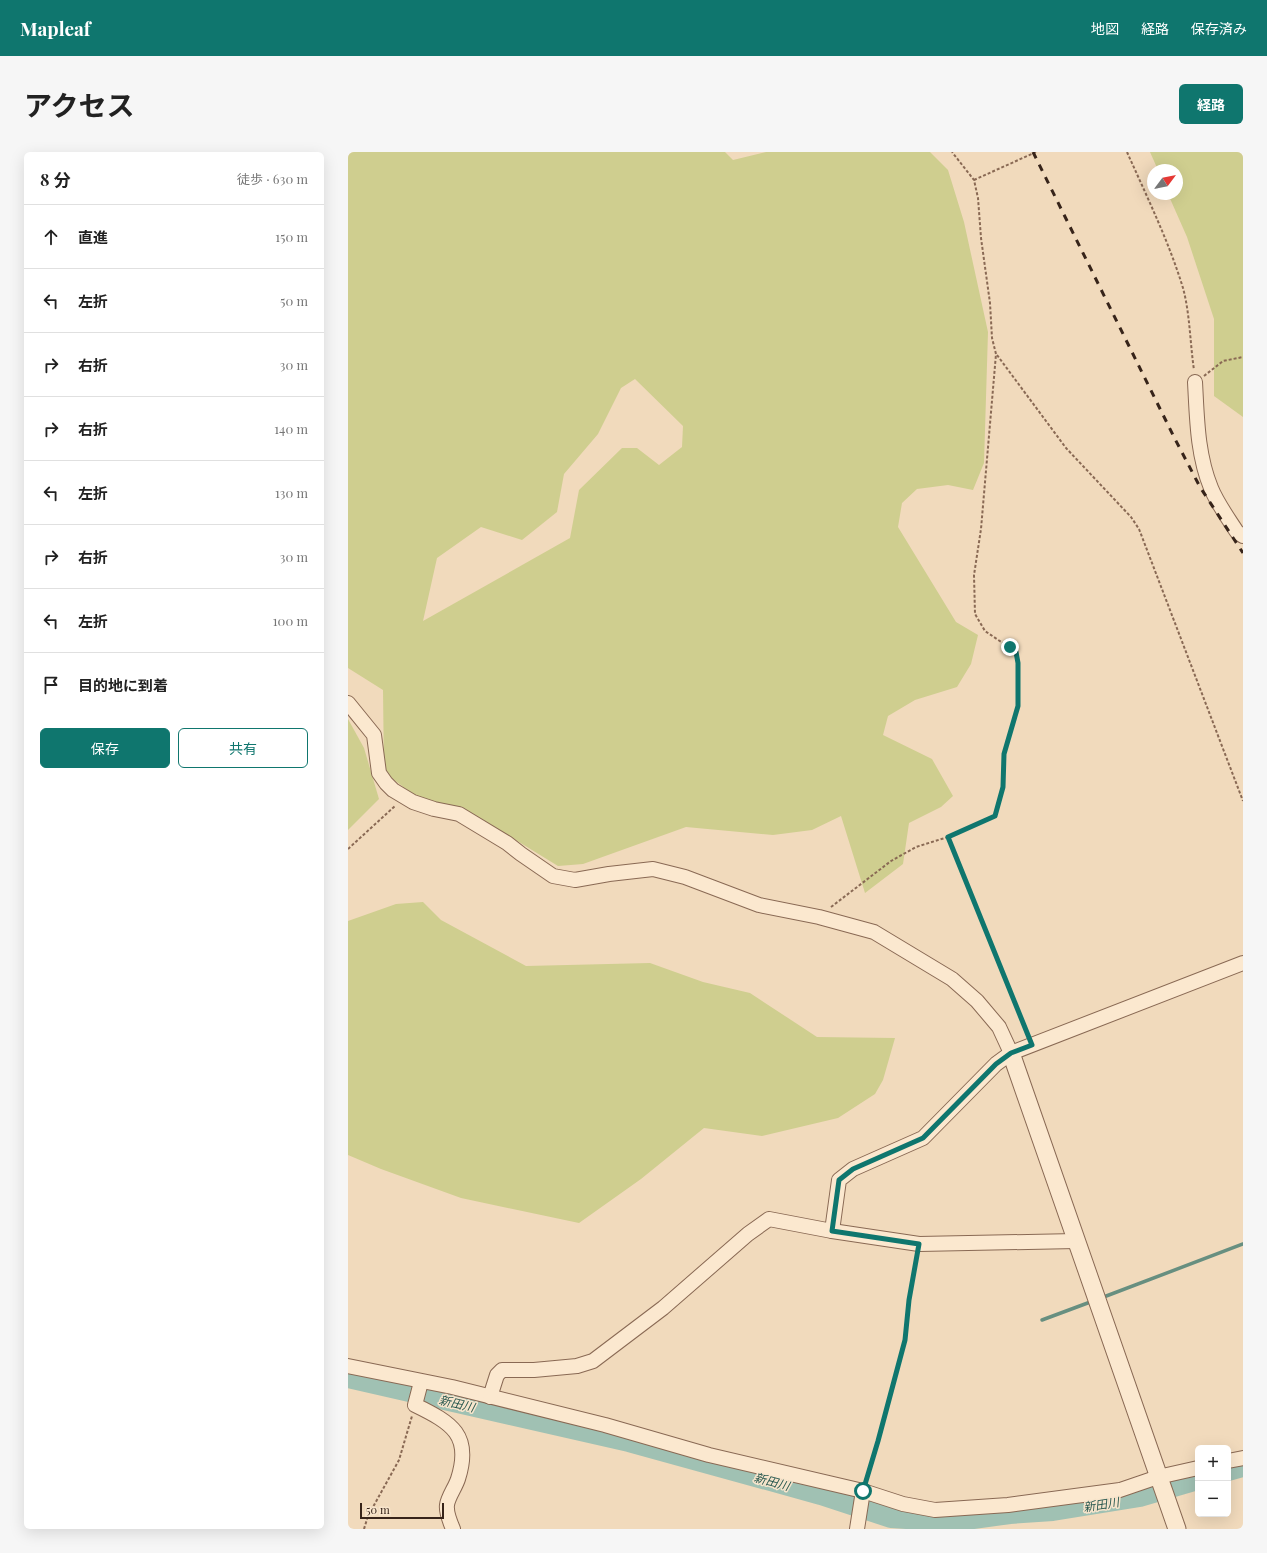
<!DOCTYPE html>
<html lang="ja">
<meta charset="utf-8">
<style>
body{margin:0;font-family:"Playfair Display","Noto Sans JP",serif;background:#f6f6f6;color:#222}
.controls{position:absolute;right:12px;bottom:12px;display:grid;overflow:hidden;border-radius:6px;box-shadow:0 4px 16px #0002}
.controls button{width:36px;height:36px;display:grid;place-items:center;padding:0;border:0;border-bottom:1px solid #e0e0e0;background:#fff;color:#222;font:20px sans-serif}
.compass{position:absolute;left:799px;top:12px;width:36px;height:36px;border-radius:50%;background:#fff;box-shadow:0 4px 16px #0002;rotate:58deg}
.scale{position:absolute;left:12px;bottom:10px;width:84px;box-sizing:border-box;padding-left:4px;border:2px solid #37241a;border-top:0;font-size:11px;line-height:14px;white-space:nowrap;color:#37241a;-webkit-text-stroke:3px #f8e5cc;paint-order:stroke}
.stop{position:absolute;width:12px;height:12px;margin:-9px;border:3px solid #0f766e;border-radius:50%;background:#fff}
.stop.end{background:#0f766e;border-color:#fff;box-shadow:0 1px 4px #0008}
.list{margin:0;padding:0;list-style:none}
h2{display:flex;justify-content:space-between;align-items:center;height:52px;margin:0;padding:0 16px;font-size:17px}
h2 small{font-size:13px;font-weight:400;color:#767676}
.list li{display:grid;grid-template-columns:26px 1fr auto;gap:12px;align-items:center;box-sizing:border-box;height:64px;padding:0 16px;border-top:1px solid #e0e0e0}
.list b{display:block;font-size:15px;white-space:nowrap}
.list em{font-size:13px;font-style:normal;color:#767676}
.actions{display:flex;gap:8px;padding:12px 16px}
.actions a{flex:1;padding:9px 0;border:1px solid #0f766e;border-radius:6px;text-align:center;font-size:14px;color:#0f766e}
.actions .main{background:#0f766e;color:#fff}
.icon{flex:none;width:22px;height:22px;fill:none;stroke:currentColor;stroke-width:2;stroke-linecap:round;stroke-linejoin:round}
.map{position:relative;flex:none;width:895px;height:1377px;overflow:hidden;border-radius:6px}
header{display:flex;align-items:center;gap:24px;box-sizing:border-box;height:56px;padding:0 20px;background:#0f766e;color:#fff}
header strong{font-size:19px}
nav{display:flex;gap:22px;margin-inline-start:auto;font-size:14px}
.intro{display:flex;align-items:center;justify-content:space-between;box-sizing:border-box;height:96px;padding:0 24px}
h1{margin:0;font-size:28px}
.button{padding:10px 18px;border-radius:6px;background:#0f766e;color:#fff;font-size:14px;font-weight:700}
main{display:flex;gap:24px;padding:0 24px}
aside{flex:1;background:#fff;border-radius:6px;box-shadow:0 4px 16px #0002}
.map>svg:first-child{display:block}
.green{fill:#cfce8f;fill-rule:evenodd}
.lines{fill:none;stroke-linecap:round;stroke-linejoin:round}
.stream{stroke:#678f80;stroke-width:3.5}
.river{stroke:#a0c1b3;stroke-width:20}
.minor-casing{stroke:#896954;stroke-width:16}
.tertiary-casing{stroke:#896954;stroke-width:19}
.path{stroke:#896954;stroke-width:2;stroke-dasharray:3 2;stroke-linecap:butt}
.minor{stroke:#fbe8cf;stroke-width:14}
.tertiary{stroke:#fbe8cf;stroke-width:17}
.rail{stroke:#37241a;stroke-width:3;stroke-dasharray:7 7;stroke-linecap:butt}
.route{stroke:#0f766e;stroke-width:5}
.labels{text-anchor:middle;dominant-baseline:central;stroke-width:3;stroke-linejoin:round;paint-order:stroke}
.water-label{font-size:12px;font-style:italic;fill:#28584f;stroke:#f8e5cc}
</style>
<header>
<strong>Mapleaf</strong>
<nav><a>地図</a><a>経路</a><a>保存済み</a></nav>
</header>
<div class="intro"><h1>アクセス</h1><a class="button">経路</a></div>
<main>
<aside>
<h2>8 分<small>徒歩 · 630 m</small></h2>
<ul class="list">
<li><svg class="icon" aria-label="ahead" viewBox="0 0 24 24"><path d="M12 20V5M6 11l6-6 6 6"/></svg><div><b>直進</b></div><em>150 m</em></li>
<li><svg class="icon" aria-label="left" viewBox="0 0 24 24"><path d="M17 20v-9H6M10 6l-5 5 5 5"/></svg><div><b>左折</b></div><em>50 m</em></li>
<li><svg class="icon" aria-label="right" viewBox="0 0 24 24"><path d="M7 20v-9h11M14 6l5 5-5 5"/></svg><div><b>右折</b></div><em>30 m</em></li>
<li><svg class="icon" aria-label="right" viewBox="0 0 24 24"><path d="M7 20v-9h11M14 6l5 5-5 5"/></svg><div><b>右折</b></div><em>140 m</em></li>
<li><svg class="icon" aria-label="left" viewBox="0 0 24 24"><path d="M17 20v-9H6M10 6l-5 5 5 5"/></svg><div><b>左折</b></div><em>130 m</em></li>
<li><svg class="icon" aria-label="right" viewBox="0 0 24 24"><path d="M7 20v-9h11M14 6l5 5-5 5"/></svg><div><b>右折</b></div><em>30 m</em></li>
<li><svg class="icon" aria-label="left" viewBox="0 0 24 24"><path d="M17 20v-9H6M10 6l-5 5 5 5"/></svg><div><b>左折</b></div><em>100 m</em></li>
<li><svg class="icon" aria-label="arrive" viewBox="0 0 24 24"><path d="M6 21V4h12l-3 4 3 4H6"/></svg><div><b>目的地に到着</b></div></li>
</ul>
<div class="actions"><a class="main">保存</a><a>共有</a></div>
</aside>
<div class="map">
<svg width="895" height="1377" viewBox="0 0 895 1377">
<rect width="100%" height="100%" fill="#f1dabc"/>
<g class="green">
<path d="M0,0H377L385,8L418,0H582L600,18L616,70L640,180L636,311L625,338L600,333L569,337L554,351L550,375L608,470L630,483L623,512L609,535L567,548L540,564L535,583L584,607L605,644L593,655L561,671L555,712L517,741L493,664L464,678L425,683L338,675L235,712L210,714L137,669L67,644L36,620L35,538L0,516ZM287,227L335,274L334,295L311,313L289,296H274L231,338L222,386L75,469L89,406L133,375L174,388L209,360L216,322L250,282L273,236Z"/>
<polygon points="802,0 895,0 895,265 866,244 866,167 839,85 820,42 829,42 829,18 810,18"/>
<polygon points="0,567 16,596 31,647 0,678"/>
<polygon points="75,750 93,768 178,814 302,811 355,830 402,841 469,885 547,886 535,928 527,942 490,966 414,984 356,976 293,1027 231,1071 113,1046 33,1017 0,1003 0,769 48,752"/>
</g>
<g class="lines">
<g class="stream">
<polyline points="753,1146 895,1092"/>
<polyline points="694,1168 745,1149"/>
</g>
<g class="river">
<polyline points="0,1226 281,1290 473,1343 543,1366 604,1370 662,1362 705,1359 792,1345 850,1328"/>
<polyline points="880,1319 895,1315"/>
</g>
<defs>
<g id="minor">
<path d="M847,230C849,265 849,302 863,336C869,351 880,366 889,380L895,384"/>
<polyline points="0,551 26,583 31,621 38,631 45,638 65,650 86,657 111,662 159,691 173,702 205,724 227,728 261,722 305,717 337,725 411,753 471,765 526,780 604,827 629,849 651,875 663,901"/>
<polyline points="484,1079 491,1028 505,1017 575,986 648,912 663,901 895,811"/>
<polyline points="0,1214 104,1235 257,1273 361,1303 515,1339 555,1352 587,1358 660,1353 772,1338 810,1325 850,1316"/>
<path d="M73,1230L67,1253C104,1271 124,1283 110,1327C107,1336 100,1345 99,1353C98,1360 102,1370 105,1377"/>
<polyline points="142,1245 149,1223 154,1218 186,1218 229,1214 245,1209 315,1156 400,1082 421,1067 484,1079 571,1092 728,1089"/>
<polyline points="880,1309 895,1306"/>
<polyline points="509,1377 515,1339"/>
</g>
<polyline id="tertiary" points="663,901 829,1377"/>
</defs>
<use href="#minor" class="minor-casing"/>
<use href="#tertiary" class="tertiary-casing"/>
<g class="path">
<path d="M779,0C799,45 821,90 835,136C842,162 842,191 846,218"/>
<polyline points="626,28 688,0"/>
<polyline points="649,203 718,296 783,365 791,377 895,649"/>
<polyline points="856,224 875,209 895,205"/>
<polyline points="600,685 679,881"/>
<polyline points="0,697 47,654"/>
<polyline points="483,755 543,709 568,695 600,685 647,664 655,635 656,602 670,554 670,511 668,500 637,479 627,462 626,423 633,377 648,202 644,186 642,151 633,86 630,46 626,28 604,0"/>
<polyline points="518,1328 530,1289 557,1188 561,1149 569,1103"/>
<polyline points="16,1377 20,1364 51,1308 64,1264"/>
</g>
<use href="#minor" class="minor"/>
<use href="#tertiary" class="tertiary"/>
<polyline class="rail" points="685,0 827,287 852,335 895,401"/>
</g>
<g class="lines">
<polyline class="route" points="515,1339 530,1289 557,1188 561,1148 571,1092 484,1079 491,1028 505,1017 575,986 648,912 663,901 684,893 600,685 647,664 655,635 656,602 670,554 670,511 668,500 662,495"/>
</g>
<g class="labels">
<g class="water-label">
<text transform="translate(109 1251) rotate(13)">新田川</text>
<text transform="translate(424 1329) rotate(15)">新田川</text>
<text transform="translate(753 1352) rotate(-9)">新田川</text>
</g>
</g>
</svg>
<div class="controls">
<button>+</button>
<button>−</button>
</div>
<svg class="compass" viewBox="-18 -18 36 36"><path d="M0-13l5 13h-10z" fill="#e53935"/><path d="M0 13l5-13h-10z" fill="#767676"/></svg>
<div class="scale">50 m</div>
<div class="stop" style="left:515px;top:1339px"></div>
<div class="stop end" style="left:662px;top:495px"></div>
</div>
</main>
